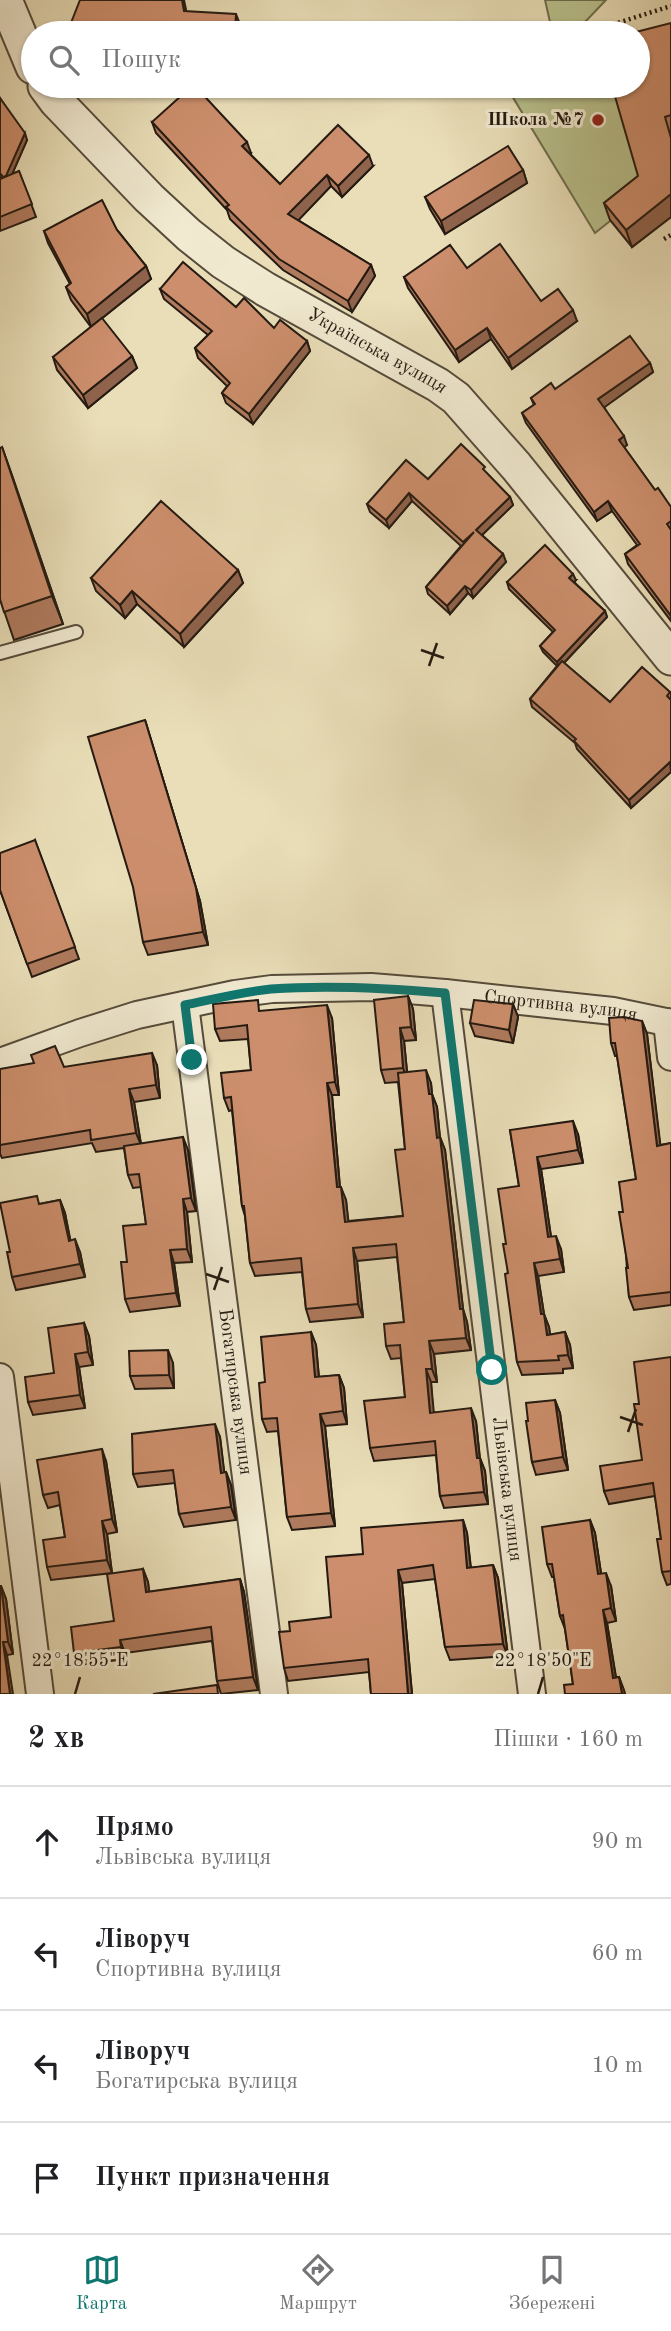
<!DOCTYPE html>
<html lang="uk">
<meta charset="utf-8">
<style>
body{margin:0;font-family:"Old Standard TT",serif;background:#f2f2f2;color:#202124}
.stop{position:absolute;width:21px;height:21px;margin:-16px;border:5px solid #0f766e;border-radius:50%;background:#fff}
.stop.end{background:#0f766e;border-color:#fff;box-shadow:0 2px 7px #0008}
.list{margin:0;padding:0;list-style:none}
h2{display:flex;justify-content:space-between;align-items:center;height:91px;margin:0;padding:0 28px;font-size:30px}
h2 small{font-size:23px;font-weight:400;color:#757577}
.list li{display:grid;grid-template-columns:46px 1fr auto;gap:21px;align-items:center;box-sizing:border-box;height:112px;padding:0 28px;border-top:2px solid #e0e0e0}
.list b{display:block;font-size:26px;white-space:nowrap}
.list p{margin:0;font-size:23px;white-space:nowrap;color:#757577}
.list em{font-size:23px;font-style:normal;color:#757577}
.icon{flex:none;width:38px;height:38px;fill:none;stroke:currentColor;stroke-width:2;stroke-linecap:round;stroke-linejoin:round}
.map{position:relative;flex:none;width:671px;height:1694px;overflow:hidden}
.search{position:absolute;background:#fff;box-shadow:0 2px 5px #0004;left:21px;right:21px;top:21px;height:77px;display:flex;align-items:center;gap:18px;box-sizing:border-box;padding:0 24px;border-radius:38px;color:#757577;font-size:26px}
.sheet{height:539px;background:#fff}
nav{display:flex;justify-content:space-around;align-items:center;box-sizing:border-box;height:98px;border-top:2px solid #e0e0e0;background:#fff;font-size:19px;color:#757577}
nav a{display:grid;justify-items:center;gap:4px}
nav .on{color:#0f766e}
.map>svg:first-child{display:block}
.green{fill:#b9c18d;stroke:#6e6e4f;stroke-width:2}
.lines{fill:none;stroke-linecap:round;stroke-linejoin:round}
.service-casing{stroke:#554b3b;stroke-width:16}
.minor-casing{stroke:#554b3b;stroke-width:30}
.tertiary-casing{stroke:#554b3b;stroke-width:37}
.path{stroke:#241a11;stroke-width:4.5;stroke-dasharray:2 3.5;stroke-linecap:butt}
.service{stroke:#f1ead1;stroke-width:12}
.minor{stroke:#f1ead1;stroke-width:26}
.tertiary{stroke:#f1ead1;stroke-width:33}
.wall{fill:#af7a5d;stroke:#241a11;stroke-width:2}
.shaded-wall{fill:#8f634c;stroke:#241a11;stroke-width:2}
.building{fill:#cc8e6c;stroke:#241a11;stroke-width:2}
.route{stroke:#0f766e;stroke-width:9}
.ticks{fill:none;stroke:#241a11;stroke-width:2.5}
.poi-dot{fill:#8f2418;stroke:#f1ead1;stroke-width:2.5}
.labels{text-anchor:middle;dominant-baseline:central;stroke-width:6;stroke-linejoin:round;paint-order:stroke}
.poi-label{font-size:19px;font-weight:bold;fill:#241a11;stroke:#f1ead1;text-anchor:end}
.street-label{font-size:19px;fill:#241a11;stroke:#f1ead1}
.ticks-label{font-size:18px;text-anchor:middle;fill:#241a11;stroke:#f1ead1;stroke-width:6;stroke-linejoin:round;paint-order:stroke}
</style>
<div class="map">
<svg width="671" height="1694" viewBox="0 0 671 1694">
<rect width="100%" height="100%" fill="#e9deb8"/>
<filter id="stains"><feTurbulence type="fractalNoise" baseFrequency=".00286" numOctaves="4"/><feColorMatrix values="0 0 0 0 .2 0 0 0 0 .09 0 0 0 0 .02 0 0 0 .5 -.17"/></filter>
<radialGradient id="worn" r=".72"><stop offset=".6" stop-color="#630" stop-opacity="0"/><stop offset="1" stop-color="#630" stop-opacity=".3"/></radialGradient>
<g class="green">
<polygon points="545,0 606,0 585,22 551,22 553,33 501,33 550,22"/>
<polygon points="506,86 614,86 644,194 595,233"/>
</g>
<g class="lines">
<defs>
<polyline id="service" points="0,653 76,632"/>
<g id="minor">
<path id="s1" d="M445,993L532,1694"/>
<path id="s2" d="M185,1005L274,1694"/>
<polyline points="667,1022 671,1057"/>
<path id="s3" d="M0,1062L80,1033L137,1015L235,994L272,989L371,987L445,993L613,1011L671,1023"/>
<polyline points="0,1377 40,1694"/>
</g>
<g id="tertiary">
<polyline points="5,0 33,67"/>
<path id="s4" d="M45,86L56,101L149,198L189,235L223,262L265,289L438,385L456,398L516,466L671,658"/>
</g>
</defs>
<use href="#service" class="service-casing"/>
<use href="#minor" class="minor-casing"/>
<use href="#tertiary" class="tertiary-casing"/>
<g class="path">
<polyline points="592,31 671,6"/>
<polyline points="664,239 671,235"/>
</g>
<use href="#service" class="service"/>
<use href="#minor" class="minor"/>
<use href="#tertiary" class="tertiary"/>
</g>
<g class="wall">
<polygon points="671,23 671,217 632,247 610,220 604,203 638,176"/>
<polygon points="81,86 99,86 83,91"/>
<polygon points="0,98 27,140 12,174 19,171 36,217 0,231 0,179 1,178 0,176"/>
<polygon points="152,122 251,153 250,154 280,184 373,166 342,197 331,186 298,220 371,265 375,276 352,312 283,270 230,219 227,210 156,133"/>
<polygon points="523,170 527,183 445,234 430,209 425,197"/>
<polygon points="117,230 146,266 151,279 91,327 71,300 66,287 70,284 48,243 44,231"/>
<polygon points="467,268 541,301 577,321 512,369 491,339 459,362 408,288 404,277"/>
<polygon points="160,289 236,307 274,328 307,341 310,351 253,424 226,403 222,393 227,386 198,358 195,348 208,335 164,299"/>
<polygon points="132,356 137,368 88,408 57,370 53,357"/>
<polygon points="650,363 653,372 604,407 627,445 624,447 655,490 671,507 671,621 628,564 625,554 637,545 612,511 597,521 526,423 522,413 534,405 531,398 555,389"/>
<polygon points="2,447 63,624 14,640 0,599"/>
<polygon points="488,475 510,497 513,505 482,535 503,554 506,562 473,598 468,593 450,614 428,594 426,587 461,546 412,501 389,528 370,512 367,504 428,479"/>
<polygon points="238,570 243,583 184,647 137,604 125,618 96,591 91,578"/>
<polygon points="576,580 574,582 605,611 607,617 564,663 610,702 670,692 671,694 671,772 631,808 577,749 575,743 532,707 530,699 557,666 543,652 540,646 553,632 509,589 507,582"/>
<polygon points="145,720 200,901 208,945 148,955 143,942"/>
<polygon points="35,840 79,959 32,977 0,890"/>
<polygon points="408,996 413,1009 416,1040 404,1041 407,1072 431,1083 432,1094 437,1107 440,1137 445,1150 463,1309 467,1322 471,1350 434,1354 437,1382 431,1382 433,1412 476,1421 480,1458 485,1471 488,1504 444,1508 440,1496 436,1455 374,1461 370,1448 405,1397 401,1358 391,1359 386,1346 404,1322 397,1257 357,1261 363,1317 310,1322 306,1309 302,1272 255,1276 250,1263 245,1216 242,1206 232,1110 229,1111 224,1098 251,1070 248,1039 220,1041 215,1029 262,1011 332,1018 339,1095 332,1095 340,1187 346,1200 348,1221 403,1216 405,1149 398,1082 385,1083 381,1070"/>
<polygon points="513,1004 518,1017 513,1043 475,1036 470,1023"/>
<polygon points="642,1021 647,1034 660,1145 671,1143 671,1305 634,1310 629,1297 623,1212 636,1179 617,1056 615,1056 611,1043"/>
<polygon points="157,1065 160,1098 134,1102 141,1144 188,1150 196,1211 187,1212 192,1262 174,1263 180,1306 130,1312 125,1299 127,1262 146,1224 141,1187 133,1188 128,1175 124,1148 96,1152 92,1143 2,1158 0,1154 0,1069"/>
<polygon points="510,1130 578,1134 583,1163 541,1169 551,1237 561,1249 564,1272 538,1276 544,1314 549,1327 550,1335 565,1332 570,1345 573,1368 563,1369 563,1373 522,1375 517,1362 508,1273 506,1244 519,1186"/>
<polygon points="60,1200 65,1213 70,1240 80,1252 85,1277 16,1290 12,1277 10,1252 40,1204"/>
<polygon points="84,1323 89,1336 93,1365 79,1367 85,1408 33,1415 28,1402 54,1373"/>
<polygon points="311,1332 316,1345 319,1377 339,1375 344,1388 347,1424 325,1426 335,1526 292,1530 287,1517 278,1431 267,1432 262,1419 265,1382"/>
<polygon points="671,1357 671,1584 667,1585 662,1572 661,1539 655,1496 609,1504 604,1491 642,1460"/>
<polygon points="173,1363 174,1388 135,1389 130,1376"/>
<polygon points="555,1400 560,1413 568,1470 536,1475 532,1462 528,1421"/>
<polygon points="220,1437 224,1472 226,1472 231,1485 236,1520 184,1527 179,1514 175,1483 138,1487 133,1474"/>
<polygon points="106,1461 117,1532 107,1534 112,1573 51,1580 47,1567 65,1537 60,1505 48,1508 43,1495"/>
<polygon points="463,1520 467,1533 471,1568 493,1565 498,1578 508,1656 450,1660 445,1647 435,1579 402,1583 412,1694 371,1694 369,1672 288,1681 284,1668 290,1631 331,1617 363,1554"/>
<polygon points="590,1520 595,1533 601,1573 611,1586 616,1621 607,1623 616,1677 619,1677 625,1694 565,1694 573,1684 565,1629 560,1616 554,1577 552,1577 547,1564"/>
<polygon points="143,1569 148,1582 149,1592 240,1579 244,1592 258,1690 221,1694 217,1681 212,1641 125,1653 125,1659 79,1665 74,1653 114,1621"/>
<polygon points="1,1586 6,1599 13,1654 7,1655 0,1694"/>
</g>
<g class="shaded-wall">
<polygon points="182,0 184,0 189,24 184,11"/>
<polygon points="236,14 241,27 241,33 235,33"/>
<polygon points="25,133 27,140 7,186 4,179"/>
<polygon points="247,142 251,153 246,157 242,146"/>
<polygon points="369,155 373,166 342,197 338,186"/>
<polygon points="523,170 527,183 445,234 441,221"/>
<polygon points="327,175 331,186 293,226 288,214"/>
<polygon points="671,194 671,217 632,247 626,230"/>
<polygon points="371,265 375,276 352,312 348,301"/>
<polygon points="146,266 151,279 91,327 87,314"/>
<polygon points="573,310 577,321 512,369 508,358"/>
<polygon points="487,328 491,339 459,362 455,350"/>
<polygon points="307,341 310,351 253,424 249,414"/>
<polygon points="132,356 137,368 88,408 83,395"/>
<polygon points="650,363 653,372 602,409 598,399"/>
<polygon points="624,436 627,445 622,449 619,440"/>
<polygon points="2,447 12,475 63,624 52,596"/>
<polygon points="409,493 412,501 389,528 386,520"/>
<polygon points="510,497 513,505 479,538 476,530"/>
<polygon points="608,501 612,511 597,521 594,512"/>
<polygon points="503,554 506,562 473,598 471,590"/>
<polygon points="238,570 243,583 184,647 180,634"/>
<polygon points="573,574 576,580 572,584 569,578"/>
<polygon points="465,586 468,593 450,614 447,606"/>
<polygon points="132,591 137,604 125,618 120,605"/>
<polygon points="605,611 607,617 559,668 557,662"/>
<polygon points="145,720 200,901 208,945 203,932"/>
<polygon points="670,762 671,772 631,808 629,800"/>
<polygon points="408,996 413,1009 416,1040 411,1027"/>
<polygon points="513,1004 518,1017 513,1043 509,1030"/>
<polygon points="327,1005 332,1018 339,1095 335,1082"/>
<polygon points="642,1021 647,1034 662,1158 657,1146"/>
<polygon points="400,1028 404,1041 408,1081 403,1068"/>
<polygon points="152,1053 157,1065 160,1098 156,1085"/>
<polygon points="426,1070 431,1083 432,1094 437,1107 441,1150 437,1138 429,1094"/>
<polygon points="327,1083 332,1095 341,1200 337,1187"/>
<polygon points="129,1089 134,1102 141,1145 136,1133"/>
<polygon points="573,1121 578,1134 583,1163 578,1150"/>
<polygon points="183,1137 188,1150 196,1211 191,1198"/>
<polygon points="440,1137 445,1150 464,1317 463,1309 467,1322 471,1350 466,1338 460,1309"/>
<polygon points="537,1157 541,1169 553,1250 548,1237"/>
<polygon points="341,1187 346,1200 350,1235 345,1222"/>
<polygon points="183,1199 187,1212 192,1262 187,1249"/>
<polygon points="60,1200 65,1213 73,1253 69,1241"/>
<polygon points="556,1236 561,1249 564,1272 560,1259"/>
<polygon points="75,1239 80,1252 85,1277 80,1264"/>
<polygon points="353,1248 357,1261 363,1317 358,1304"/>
<polygon points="170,1250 174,1263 180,1306 176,1293"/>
<polygon points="534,1263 538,1276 546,1327 541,1314"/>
<polygon points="544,1314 549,1327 552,1348 547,1335"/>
<polygon points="84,1323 89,1336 93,1365 88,1352"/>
<polygon points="311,1332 316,1345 320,1390 315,1377"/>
<polygon points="565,1332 570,1345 573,1368 568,1355"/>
<polygon points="429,1341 434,1354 437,1382 432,1369"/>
<polygon points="168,1350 173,1363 174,1388 169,1375"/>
<polygon points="75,1354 79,1367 85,1408 80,1395"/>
<polygon points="426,1369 431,1382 435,1425 430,1413"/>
<polygon points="339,1375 344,1388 347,1424 343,1411"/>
<polygon points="555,1400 560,1413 568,1470 563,1457"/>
<polygon points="471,1408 476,1421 481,1471 477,1458"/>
<polygon points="320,1414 325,1426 335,1526 331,1513"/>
<polygon points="215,1424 220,1437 226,1486 221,1473"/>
<polygon points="102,1449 106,1461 117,1532 112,1519"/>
<polygon points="480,1458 485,1471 488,1504 484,1492"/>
<polygon points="226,1472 231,1485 236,1520 231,1507"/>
<polygon points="463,1520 467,1533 472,1581 467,1568"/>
<polygon points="590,1520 595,1533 603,1587 598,1574"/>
<polygon points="102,1521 107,1534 112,1573 107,1560"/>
<polygon points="493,1565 498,1578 508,1656 503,1644"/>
<polygon points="143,1569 148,1582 151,1605 146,1592"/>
<polygon points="398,1570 402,1583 412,1694 408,1694"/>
<polygon points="606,1573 611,1586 616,1621 611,1608"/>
<polygon points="240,1579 244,1592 258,1690 253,1677"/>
<polygon points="1,1586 6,1599 13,1654 8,1642"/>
<polygon points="603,1610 607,1623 618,1691 613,1678"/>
<polygon points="120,1640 125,1653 125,1659 121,1647"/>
<polygon points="3,1642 7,1655 13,1694 10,1694"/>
<polygon points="619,1677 624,1690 625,1694 622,1694"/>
</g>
<g class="building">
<polygon points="80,0 182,0 184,11 236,14 235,33 67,33"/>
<polygon points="671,23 671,115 665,117 671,138 671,194 626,230 604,203 638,176 612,86 638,86 638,33 632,33"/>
<polygon points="192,86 195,86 247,142 242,146 280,184 338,125 369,155 338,186 327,175 288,214 371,265 348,301 279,259 226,207 229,205 152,122"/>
<polygon points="0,98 25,133 6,176 3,177 0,173"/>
<polygon points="508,146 523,170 441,221 425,197"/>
<polygon points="19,171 32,204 0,217 0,179"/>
<polygon points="102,200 117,230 146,266 87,314 66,287 71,283 44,231"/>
<polygon points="500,244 541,301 558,289 573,310 508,358 487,328 455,350 404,277 450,245 467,268"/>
<polygon points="183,262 236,307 244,298 274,328 280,320 307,341 249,414 222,393 230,383 195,348 212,331 160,289"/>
<polygon points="102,318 132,356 83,395 53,357"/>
<polygon points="630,336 650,363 598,399 624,436 619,440 655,490 658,488 671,507 671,521 667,524 671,530 671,616 625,554 640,544 608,501 594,512 522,413 535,404 531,398 551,383 555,389"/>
<polygon points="461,444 485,467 483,469 510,497 476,530 503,554 471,590 465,586 447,606 426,587 474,532 463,542 409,493 386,520 367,504 406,460 428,479"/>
<polygon points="2,447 52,596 4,612 0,599 0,448"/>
<polygon points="161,501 238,570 180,634 132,591 120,605 91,578"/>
<polygon points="545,545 573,574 569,578 605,611 557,662 540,646 555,630 507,582"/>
<polygon points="562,661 610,702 642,667 670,692 667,696 671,700 671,763 670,762 629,800 574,741 576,739 530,699"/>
<polygon points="145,720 196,888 203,932 143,942 133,887 88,737"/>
<polygon points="35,840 75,947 27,964 0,890 0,853"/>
<polygon points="408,996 411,1027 400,1028 403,1068 381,1070 374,1000"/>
<polygon points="258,1000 259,1011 327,1005 335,1082 327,1083 337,1187 341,1187 345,1222 403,1216 395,1150 405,1149 398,1073 426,1070 429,1094 432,1094 437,1138 440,1137 460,1309 463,1309 466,1338 429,1341 432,1369 426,1369 430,1413 471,1408 477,1458 480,1458 484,1492 440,1496 435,1441 370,1448 364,1401 405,1397 400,1345 386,1346 384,1324 404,1322 396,1244 353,1248 358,1304 306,1309 301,1258 250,1263 244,1206 242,1206 231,1097 224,1098 221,1073 251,1070 247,1025 215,1029 213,1004"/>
<polygon points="474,1000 513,1004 509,1030 470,1023"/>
<polygon points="624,1017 642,1021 657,1146 671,1143 671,1292 629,1297 626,1268 628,1268 619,1212 623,1212 619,1182 636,1179 615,1043 611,1043 609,1018"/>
<polygon points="55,1046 64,1067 152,1053 156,1085 129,1089 136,1133 91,1140 90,1130 0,1145 0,1069 34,1063 31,1055"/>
<polygon points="573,1121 578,1150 537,1157 548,1237 556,1236 560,1259 534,1263 541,1314 544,1314 547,1335 565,1332 568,1355 558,1356 559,1360 517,1362 505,1274 508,1273 503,1244 506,1244 498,1189 519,1186 510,1130"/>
<polygon points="183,1137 191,1198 183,1199 187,1249 170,1250 176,1293 125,1299 121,1262 127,1262 123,1226 146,1224 139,1174 128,1175 124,1146"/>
<polygon points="37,1196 39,1204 60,1200 69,1241 75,1239 80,1264 12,1277 7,1252 10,1252 0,1203"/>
<polygon points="84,1323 88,1352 75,1354 80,1395 28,1402 25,1377 54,1373 48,1328"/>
<polygon points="311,1332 315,1377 339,1375 343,1411 320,1414 331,1513 287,1517 277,1418 262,1419 259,1383 265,1382 261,1337"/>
<polygon points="168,1350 169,1375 130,1376 129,1351"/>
<polygon points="671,1357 671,1571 662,1572 657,1539 661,1539 653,1483 604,1491 600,1466 642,1460 634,1404 639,1404 634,1362"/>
<polygon points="555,1400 563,1457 532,1462 526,1421 528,1421 526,1403"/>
<polygon points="215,1424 221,1473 226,1472 231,1507 179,1514 173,1470 133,1474 132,1434"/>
<polygon points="102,1449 112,1519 102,1521 107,1560 47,1567 43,1540 65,1537 58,1492 43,1495 37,1460"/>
<polygon points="463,1520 467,1568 493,1565 503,1644 445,1647 433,1565 398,1570 408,1694 371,1694 368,1659 284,1668 279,1632 290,1631 289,1622 331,1617 326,1557 363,1554 361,1528"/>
<polygon points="590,1520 598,1574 606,1573 611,1608 603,1610 613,1678 619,1677 622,1694 565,1694 564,1685 573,1684 563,1615 560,1616 552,1564 547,1564 542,1527"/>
<polygon points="143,1569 146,1592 240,1579 253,1677 217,1681 211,1627 120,1640 121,1647 74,1653 71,1627 114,1621 107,1574"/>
<polygon points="0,1586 1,1586 8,1642 3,1642 10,1694 0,1694"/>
<polygon points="217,1685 218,1694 153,1694"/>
</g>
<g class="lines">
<path class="route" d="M192,1060L185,1005C214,999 242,992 271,989C329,985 387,988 445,993L492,1370"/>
</g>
<path class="ticks" d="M421,650L444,658M429,666L437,643M206,1274L229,1282M214,1290L222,1267M620,1417L643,1425M628,1432L636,1409M75,1694L80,1677M538,1694L543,1677"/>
<circle class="poi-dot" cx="598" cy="120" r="7"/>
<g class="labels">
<g class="poi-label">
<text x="584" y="120">Школа №7</text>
</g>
<g class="street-label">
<text stroke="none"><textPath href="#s4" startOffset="429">Українська вулиця</textPath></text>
<text stroke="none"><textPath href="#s3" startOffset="572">Спортивна вулиця</textPath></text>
<text stroke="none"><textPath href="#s2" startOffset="390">Богатирська вулиця</textPath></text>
<text stroke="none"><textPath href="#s1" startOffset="500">Львівська вулиця</textPath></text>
</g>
</g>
<g class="ticks-label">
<text x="80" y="1666">22°18'55"E</text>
<text x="543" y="1666">22°18'50"E</text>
</g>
<rect width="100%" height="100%" filter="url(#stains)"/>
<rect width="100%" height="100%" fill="url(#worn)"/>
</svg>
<div class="stop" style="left:492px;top:1370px"></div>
<div class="stop end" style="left:192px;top:1060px"></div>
<div class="search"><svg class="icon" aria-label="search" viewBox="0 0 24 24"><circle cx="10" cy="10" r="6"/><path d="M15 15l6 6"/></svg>Пошук</div>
</div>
<section class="sheet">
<h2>2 хв<small>Пішки · 160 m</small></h2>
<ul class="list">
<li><svg class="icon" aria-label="ahead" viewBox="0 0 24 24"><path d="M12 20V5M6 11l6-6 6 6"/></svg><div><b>Прямо</b><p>Львівська вулиця</p></div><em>90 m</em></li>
<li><svg class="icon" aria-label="left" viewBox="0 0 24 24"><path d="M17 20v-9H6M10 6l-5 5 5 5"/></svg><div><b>Ліворуч</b><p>Спортивна вулиця</p></div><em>60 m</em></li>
<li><svg class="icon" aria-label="left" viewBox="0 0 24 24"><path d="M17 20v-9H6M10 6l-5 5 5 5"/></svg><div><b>Ліворуч</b><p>Богатирська вулиця</p></div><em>10 m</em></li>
<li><svg class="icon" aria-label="arrive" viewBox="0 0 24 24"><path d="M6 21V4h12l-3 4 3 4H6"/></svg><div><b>Пункт призначення</b></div></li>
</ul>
</section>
<nav>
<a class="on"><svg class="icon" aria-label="map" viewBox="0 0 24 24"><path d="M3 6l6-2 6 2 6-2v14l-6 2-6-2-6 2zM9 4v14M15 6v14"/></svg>Карта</a>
<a><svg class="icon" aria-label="directions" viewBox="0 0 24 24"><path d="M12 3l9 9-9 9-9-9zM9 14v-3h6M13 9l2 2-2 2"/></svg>Маршрут</a>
<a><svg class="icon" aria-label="saved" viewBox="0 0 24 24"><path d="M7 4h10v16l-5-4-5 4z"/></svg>Збережені</a>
</nav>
